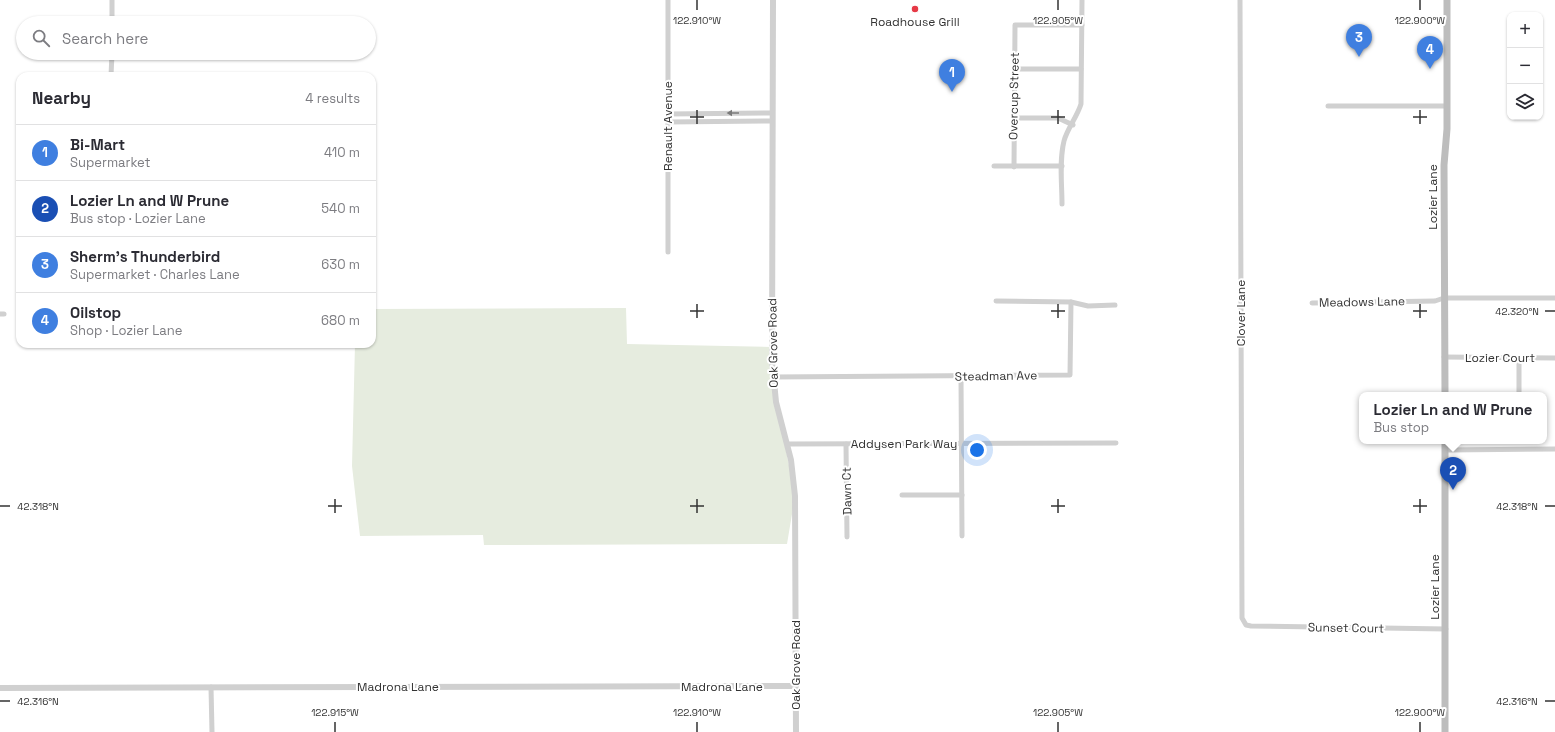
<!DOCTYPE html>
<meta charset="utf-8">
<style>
body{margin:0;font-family:"Space Grotesk",sans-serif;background:#f7f7f7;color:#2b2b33}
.controls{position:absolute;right:12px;top:12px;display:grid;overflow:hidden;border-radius:8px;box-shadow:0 1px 3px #0004}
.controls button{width:36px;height:36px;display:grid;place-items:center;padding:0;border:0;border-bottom:1px solid #e1e1e2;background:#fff;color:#2b2b33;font:20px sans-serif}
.you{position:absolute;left:977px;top:450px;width:14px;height:14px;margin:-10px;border:3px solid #fff;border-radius:50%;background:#1a73e8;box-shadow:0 0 0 6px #1a73e833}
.badge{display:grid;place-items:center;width:26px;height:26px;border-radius:50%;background:#e63946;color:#fff;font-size:13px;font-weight:700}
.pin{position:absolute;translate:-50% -33px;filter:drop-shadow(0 1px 2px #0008)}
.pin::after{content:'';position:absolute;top:21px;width:14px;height:12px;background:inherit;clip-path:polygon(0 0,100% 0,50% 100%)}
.popup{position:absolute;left:1359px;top:392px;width:188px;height:52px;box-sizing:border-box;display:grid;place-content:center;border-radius:8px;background:#fff;filter:drop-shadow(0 1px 3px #0005);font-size:13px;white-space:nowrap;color:#7c7c81}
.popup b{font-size:15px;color:#2b2b33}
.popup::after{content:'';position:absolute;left:50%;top:100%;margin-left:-8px;border:8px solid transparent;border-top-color:#fff}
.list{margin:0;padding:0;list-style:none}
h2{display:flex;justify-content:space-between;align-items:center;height:52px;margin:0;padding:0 16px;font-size:17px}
h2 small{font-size:13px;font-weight:400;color:#7c7c81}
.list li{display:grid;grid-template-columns:26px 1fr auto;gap:12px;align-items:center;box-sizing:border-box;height:56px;padding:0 16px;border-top:1px solid #e1e1e2}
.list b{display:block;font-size:15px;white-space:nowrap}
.list p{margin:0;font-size:13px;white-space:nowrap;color:#7c7c81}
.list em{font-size:13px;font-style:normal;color:#7c7c81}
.icon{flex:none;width:22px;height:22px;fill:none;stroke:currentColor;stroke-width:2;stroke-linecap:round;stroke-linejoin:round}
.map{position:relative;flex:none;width:1555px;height:732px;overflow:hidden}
.search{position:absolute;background:#fff;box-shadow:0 1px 3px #0004;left:16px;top:16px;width:360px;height:44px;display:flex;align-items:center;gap:10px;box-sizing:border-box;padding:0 14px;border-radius:22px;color:#7c7c81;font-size:15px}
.panel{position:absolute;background:#fff;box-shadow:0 1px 3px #0004;left:16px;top:72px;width:360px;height:276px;border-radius:12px}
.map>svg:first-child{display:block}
.green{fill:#e6ecdf}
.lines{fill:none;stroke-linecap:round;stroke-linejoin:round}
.minor{stroke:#d0d0d0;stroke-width:5}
.tertiary{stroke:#d0d0d0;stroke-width:6}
.secondary{stroke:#bdbdbd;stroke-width:7}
.oneway{fill:#7a7a7a}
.ticks{fill:none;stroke:#333;stroke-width:1.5}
.poi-dot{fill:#e63946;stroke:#fff;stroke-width:1.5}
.labels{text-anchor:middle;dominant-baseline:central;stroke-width:4;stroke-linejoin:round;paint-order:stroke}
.poi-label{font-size:12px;fill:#333;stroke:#fff}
.street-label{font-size:12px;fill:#333;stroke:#fff}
.ticks-label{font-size:10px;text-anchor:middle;fill:#333;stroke:#fff;stroke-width:4;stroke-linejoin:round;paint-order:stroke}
</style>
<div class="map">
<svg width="1555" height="732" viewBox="0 0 1555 732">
<rect width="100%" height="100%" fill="#fff"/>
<polygon class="green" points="626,308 627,344 772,347 774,389 795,496 787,544 484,545 483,535 360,536 352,466 355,344 372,344 372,309"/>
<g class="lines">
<g class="minor">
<polyline points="112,0 112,23"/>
<polyline points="668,0 668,252"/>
<polyline points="1240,0 1242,618 1246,625 1251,626 1446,629"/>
<polyline points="1015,69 1081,69"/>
<polyline points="111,76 112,53"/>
<polyline points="1328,106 1447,106"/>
<polyline points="668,114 772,113"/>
<polyline points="1014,118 1058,118 1073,125"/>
<polyline points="668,122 772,121"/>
<polyline points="994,166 1062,166"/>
<polyline points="1014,167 1015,25 1082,25"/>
<path d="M1062,204C1062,184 1059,161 1064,141C1067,129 1077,117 1081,104L1082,0"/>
<polyline points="1071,302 1088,306 1115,305"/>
<polyline points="1312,303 1435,301 1444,298 1555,298"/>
<polyline points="0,314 4,314"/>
<polyline points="1444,357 1555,358"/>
<polyline points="1519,358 1519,395"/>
<polyline points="773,377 1070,375 1071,302 996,301"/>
<polyline points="961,377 962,536"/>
<polyline points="787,444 1116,443"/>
<polyline points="846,444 847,537"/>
<polyline points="1446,450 1555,449"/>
<polyline points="902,495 962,495"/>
<polyline points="211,687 212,732"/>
</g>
<g class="tertiary">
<polyline points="773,0 772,361 776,402 791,460 795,496 796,732"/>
<polyline points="0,688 796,686"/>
</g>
<g class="secondary">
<polyline points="1445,395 1444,165 1447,129 1447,0"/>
<polyline points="1445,732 1445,441"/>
</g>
</g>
<defs><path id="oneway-solid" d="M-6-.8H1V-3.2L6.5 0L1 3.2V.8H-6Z"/></defs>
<use class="oneway" href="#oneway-solid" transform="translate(733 113) rotate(180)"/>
<path class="ticks" d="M697,0V10M1058,0V10M1420,0V10M697,110V124M1058,110V124M1420,110V124M690,117H704M1051,117H1065M1413,117H1427M697,304V318M1058,304V318M1420,304V318M690,311H704M1051,311H1065M1413,311H1427M1545,311H1555M335,499V513M697,499V513M1058,499V513M1420,499V513M0,506H10M328,506H342M690,506H704M1051,506H1065M1413,506H1427M1545,506H1555M0,701H10M1545,701H1555M335,722V732M697,722V732M1058,722V732M1420,722V732"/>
<circle class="poi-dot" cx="915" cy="9" r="4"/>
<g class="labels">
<g class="poi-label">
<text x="915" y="22">Roadhouse Grill</text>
</g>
<g class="street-label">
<text transform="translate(1014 96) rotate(-89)">Overcup Street</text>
<text transform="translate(668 126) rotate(-90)">Renault Avenue</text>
<text transform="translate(1433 197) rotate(-90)">Lozier Lane</text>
<text transform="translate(1362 302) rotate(-1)">Meadows Lane</text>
<text transform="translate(1241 313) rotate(-90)">Clover Lane</text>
<text transform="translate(773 343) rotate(-91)">Oak Grove Road</text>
<text x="1500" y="358">Lozier Court</text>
<text transform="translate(996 376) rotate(-1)">Steadman Ave</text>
<text x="904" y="444">Addysen Park Way</text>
<text transform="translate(847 491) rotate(-91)">Dawn Ct</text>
<text transform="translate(1435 587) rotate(-90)">Lozier Lane</text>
<text transform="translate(1346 628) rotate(1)">Sunset Court</text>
<text transform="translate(796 665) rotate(-90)">Oak Grove Road</text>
<text x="398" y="687">Madrona Lane</text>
<text x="722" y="687">Madrona Lane</text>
</g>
</g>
<g class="ticks-label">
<text x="697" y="24">122.910°W</text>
<text x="1058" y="24">122.905°W</text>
<text x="1420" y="24">122.900°W</text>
<text x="1517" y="315">42.320°N</text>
<text x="38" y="510">42.318°N</text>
<text x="1517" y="510">42.318°N</text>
<text x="38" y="705">42.316°N</text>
<text x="1517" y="705">42.316°N</text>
<text x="335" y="716">122.915°W</text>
<text x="697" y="716">122.910°W</text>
<text x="1058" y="716">122.905°W</text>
<text x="1420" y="716">122.900°W</text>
</g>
</svg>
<div class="controls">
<button>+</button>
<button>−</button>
<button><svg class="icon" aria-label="layers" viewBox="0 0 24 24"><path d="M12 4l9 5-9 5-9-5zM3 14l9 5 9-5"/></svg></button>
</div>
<div class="you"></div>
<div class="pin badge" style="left:952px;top:92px;background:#3f7fe0">1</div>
<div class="pin badge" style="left:1453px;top:490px;background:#1a4fb4">2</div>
<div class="popup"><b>Lozier Ln and W Prune</b>Bus stop</div>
<div class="pin badge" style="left:1359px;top:57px;background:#3f7fe0">3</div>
<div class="pin badge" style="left:1430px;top:69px;background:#3f7fe0">4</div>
<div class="search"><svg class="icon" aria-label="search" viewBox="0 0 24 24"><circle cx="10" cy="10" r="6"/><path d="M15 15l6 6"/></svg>Search here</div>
<section class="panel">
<h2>Nearby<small>4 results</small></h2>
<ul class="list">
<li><span class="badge" style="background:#3f7fe0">1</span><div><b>Bi-Mart</b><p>Supermarket</p></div><em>410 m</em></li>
<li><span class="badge" style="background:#1a4fb4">2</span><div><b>Lozier Ln and W Prune</b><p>Bus stop · Lozier Lane</p></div><em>540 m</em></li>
<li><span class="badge" style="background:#3f7fe0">3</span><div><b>Sherm's Thunderbird</b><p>Supermarket · Charles Lane</p></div><em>630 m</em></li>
<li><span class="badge" style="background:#3f7fe0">4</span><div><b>Oilstop</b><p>Shop · Lozier Lane</p></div><em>680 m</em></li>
</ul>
</section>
</div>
